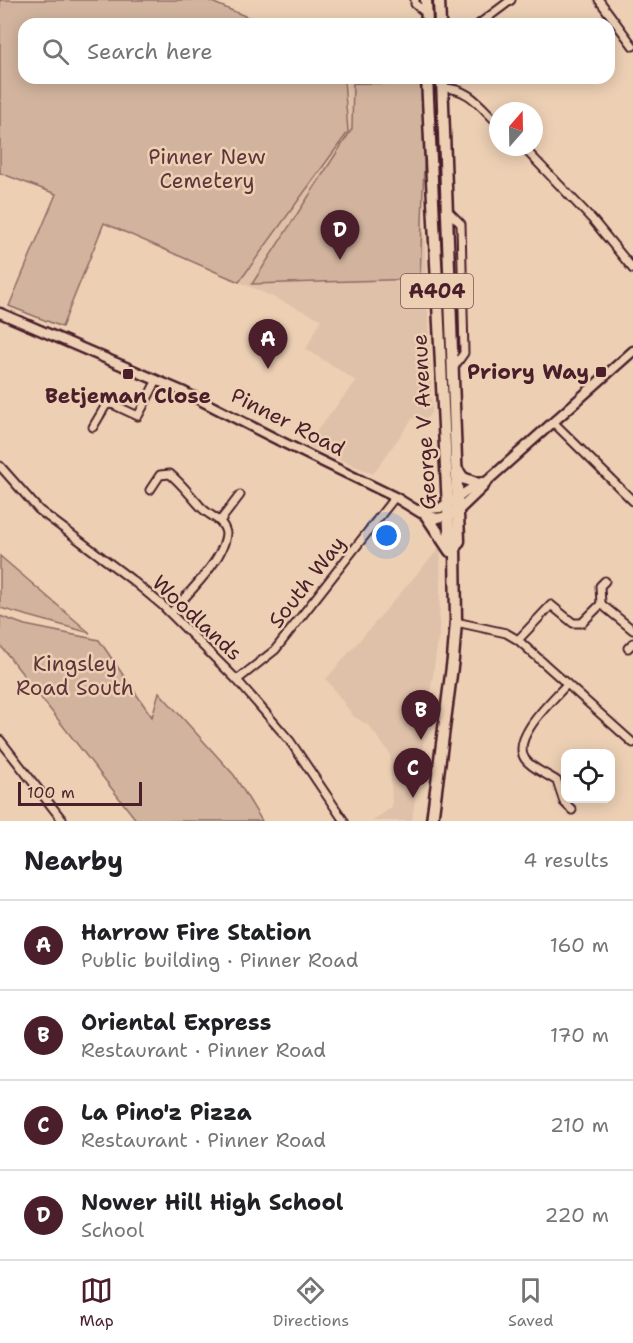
<!DOCTYPE html>
<meta charset="utf-8">
<style>
body{margin:0;font-family:"Shantell Sans",sans-serif;background:#f6f6f6;color:#202124}
.controls{position:absolute;right:18px;bottom:18px;display:grid;overflow:hidden;border-radius:12px;box-shadow:0 3px 15px #0003}
.controls button{width:54px;height:54px;display:grid;place-items:center;padding:0;border:0;border-bottom:2px solid #e0e0e0;background:#fff;color:#202124;font:30px sans-serif}
.compass{position:absolute;left:489px;top:102px;width:54px;height:54px;border-radius:50%;background:#fff;box-shadow:0 3px 15px #0003;rotate:20deg}
.scale{position:absolute;left:18px;bottom:15px;width:124px;box-sizing:border-box;padding-left:6px;border:3px solid #4a1f2b;border-top:0;font-size:16px;line-height:21px;white-space:nowrap;color:#4a1f2b;-webkit-text-stroke:4px #edd0b4;paint-order:stroke}
.you{position:absolute;left:387px;top:536px;width:21px;height:21px;margin:-15px;border:4px solid #fff;border-radius:50%;background:#1a73e8;box-shadow:0 0 0 9px #1a73e833}
.badge{display:grid;place-items:center;width:39px;height:39px;border-radius:50%;background:#4a1f2b;color:#fff;font-size:20px;font-weight:700}
.pin{position:absolute;translate:-50% -50px;filter:drop-shadow(0 2px 3px #0008)}
.pin::after{content:'';position:absolute;top:32px;width:21px;height:18px;background:inherit;clip-path:polygon(0 0,100% 0,50% 100%)}
.list{margin:0;padding:0;list-style:none}
h2{display:flex;justify-content:space-between;align-items:center;height:78px;margin:0;padding:0 24px;font-size:26px}
h2 small{font-size:20px;font-weight:400;color:#757577}
.list li{display:grid;grid-template-columns:39px 1fr auto;gap:18px;align-items:center;box-sizing:border-box;height:90px;padding:0 24px;border-top:2px solid #e0e0e0}
.list b{display:block;font-size:22px;white-space:nowrap}
.list p{margin:0;font-size:20px;white-space:nowrap;color:#757577}
.list em{font-size:20px;font-style:normal;color:#757577}
.icon{flex:none;width:33px;height:33px;fill:none;stroke:currentColor;stroke-width:2;stroke-linecap:round;stroke-linejoin:round}
.map{position:relative;flex:none;width:633px;height:821px;overflow:hidden}
.search{position:absolute;background:#fff;box-shadow:0 3px 15px #0003;left:18px;right:18px;top:18px;height:66px;display:flex;align-items:center;gap:15px;box-sizing:border-box;padding:0 21px;border-radius:18px;color:#757577;font-size:22px}
.sheet{height:438px;background:#fff}
nav{display:flex;justify-content:space-around;align-items:center;box-sizing:border-box;height:84px;border-top:2px solid #e0e0e0;background:#fff;font-size:16px;color:#757577}
nav a{display:grid;justify-items:center;gap:3px}
nav .on{color:#4a1f2b}
.map>svg:first-child{display:block}
.built{fill:#dfc1a9}
.green{fill:#d2b49e;stroke:#8e6a64;stroke-width:1.5}
.lines{fill:none;stroke-linecap:round;stroke-linejoin:round}
.minor-casing{stroke:#4a1f2b;stroke-width:11}
.tertiary-casing{stroke:#4a1f2b;stroke-width:13}
.primary-casing{stroke:#4a1f2b;stroke-width:15}
.minor{stroke:#edd0b4;stroke-width:7}
.tertiary{stroke:#edd0b4;stroke-width:8}
.primary{stroke:#edd0b4;stroke-width:10}
.poi-dot{fill:#4a1f2b;stroke:#edd0b4;stroke-width:2}
.labels{text-anchor:middle;dominant-baseline:central;stroke-width:5;stroke-linejoin:round;paint-order:stroke}
.shield{fill:#edd0b4;stroke:#7b5454;stroke-width:1.5}
.shield-label{font-size:20px;font-weight:bold;fill:#4a1f2b}
.park-label{font-size:21px;fill:#5e353c;stroke:#edd0b4}
.poi-label{font-size:21px;font-weight:bold;fill:#4a1f2b;stroke:#edd0b4;text-anchor:end}
.street-label{font-size:21px;fill:#4a1f2b;stroke:#edd0b4}
</style>
<div class="map">
<svg width="633" height="821" viewBox="0 0 633 821">
<rect width="100%" height="100%" fill="#edd0b4"/>
<filter id="ink" filterUnits="userSpaceOnUse"><feTurbulence type="fractalNoise" baseFrequency=".0167" numOctaves="2"/><feDisplacementMap in="SourceGraphic" scale="12" xChannelSelector="R" yChannelSelector="G"/><feConvolveMatrix kernelMatrix="1 2 1 2 8 2 1 2 1" color-interpolation-filters="sRGB"/></filter>
<g filter="url(#ink)">
<g class="built">
<polygon points="347,78 418,78 432,411 423,424 413,418 373,474 309,446 318,429 356,381 306,349 321,319 239,282 348,128"/>
<polygon points="441,546 439,633 412,821 372,821 392,807 390,754 368,725 354,717 326,679"/>
</g>
<g class="green">
<polygon points="0,0 207,0 264,24 24,24 24,78 344,78 348,132 239,282 104,223 62,327 9,306 56,194 0,173"/>
<polygon points="353,83 422,84 424,164 420,279 252,284 352,129"/>
<polygon points="0,556 90,633 0,608"/>
<polygon points="0,616 25,625 99,640 152,717 159,692 234,775 262,821 137,821 0,645"/>
</g>
<g class="lines">
<defs>
<g id="minor">
<polyline points="415,0 415,4 426,13"/>
<polyline points="599,0 633,46"/>
<polyline points="479,24 511,0"/>
<path d="M443,88C469,88 480,106 498,123"/>
<polyline points="523,147 592,219 633,269"/>
<polyline points="448,211 461,224 464,353 454,367"/>
<polyline points="553,422 633,501"/>
<polyline points="93,427 106,405 112,404 138,416 157,380"/>
<polyline points="0,466 39,510 132,580 162,605 237,680 290,741 344,821"/>
<path d="M150,490L160,475L170,474C182,484 190,495 200,506C209,517 223,518 226,533C225,559 187,594 171,613"/>
<polyline points="220,521 240,495"/>
<polyline points="601,604 600,586 605,581"/>
<polyline points="456,622 506,633 518,640 633,743"/>
<polyline points="518,640 551,605 573,623 582,623 601,604 633,630"/>
<polyline points="628,648 633,643"/>
<polyline points="237,680 275,650 395,497"/>
<path d="M567,684C554,699 510,738 525,759C532,769 547,774 557,781L564,802L572,810"/>
<polyline points="0,740 63,821"/>
</g>
<g id="tertiary">
<polyline points="0,313 184,392 282,442 395,497 421,513 437,518 449,516 459,510 484,486 486,482 633,351"/>
<polyline points="417,510 440,508 482,482"/>
</g>
<g id="primary">
<polyline points="426,0 427,24"/>
<polyline points="439,0 440,24"/>
<polyline points="427,78 449,529 450,541 455,547"/>
<polyline points="458,471 463,478 478,484"/>
<polyline points="426,515 450,551"/>
<polyline points="432,821 453,659 456,622 455,547 459,541 442,78"/>
</g>
</defs>
<use href="#minor" class="minor-casing"/>
<use href="#tertiary" class="tertiary-casing"/>
<use href="#primary" class="primary-casing"/>
<use href="#minor" class="minor"/>
<use href="#tertiary" class="tertiary"/>
<use href="#primary" class="primary"/>
</g>
</g>
<g class="poi-dot">
<rect x="595" y="366" width="12" height="12" rx="3"/>
<rect x="122" y="368" width="12" height="12" rx="3"/>
</g>
<g class="labels">
<rect class="shield" x="401" y="274" width="72" height="34" rx="4.5"/>
<g class="shield-label">
<text x="437" y="291">A404</text>
</g>
<g class="park-label">
<text x="207" y="157">Pinner New<tspan x="207" dy="24">Cemetery</tspan></text>
<text x="75" y="664">Kingsley<tspan x="75" dy="24">Road South</tspan></text>
</g>
<g class="poi-label">
<text x="589" y="372">Priory Way</text>
<text x="128" y="396" text-anchor="middle">Betjeman Close</text>
</g>
<g class="street-label">
<text transform="translate(288 422) rotate(27)">Pinner Road</text>
<text transform="translate(424 422) rotate(-93)">George V Avenue</text>
<text transform="translate(307 582) rotate(-52)">South Way</text>
<text transform="translate(197 618) rotate(43)">Woodlands</text>
</g>
</g>
</svg>
<div class="controls">
<button><svg class="icon" aria-label="locate" viewBox="0 0 24 24"><circle cx="12" cy="12" r="6"/><path d="M12 2v4M12 18v4M2 12h4M18 12h4"/></svg></button>
</div>
<svg class="compass" viewBox="-18 -18 36 36"><path d="M0-13l5 13h-10z" fill="#e53935"/><path d="M0 13l5-13h-10z" fill="#757577"/></svg>
<div class="scale">100 m</div>
<div class="you"></div>
<div class="pin badge" style="left:268px;top:369px">A</div>
<div class="pin badge" style="left:421px;top:740px">B</div>
<div class="pin badge" style="left:413px;top:798px">C</div>
<div class="pin badge" style="left:340px;top:260px">D</div>
<div class="search"><svg class="icon" aria-label="search" viewBox="0 0 24 24"><circle cx="10" cy="10" r="6"/><path d="M15 15l6 6"/></svg>Search here</div>
</div>
<section class="sheet">
<h2>Nearby<small>4 results</small></h2>
<ul class="list">
<li><span class="badge">A</span><div><b>Harrow Fire Station</b><p>Public building · Pinner Road</p></div><em>160 m</em></li>
<li><span class="badge">B</span><div><b>Oriental Express</b><p>Restaurant · Pinner Road</p></div><em>170 m</em></li>
<li><span class="badge">C</span><div><b>La Pino'z Pizza</b><p>Restaurant · Pinner Road</p></div><em>210 m</em></li>
<li><span class="badge">D</span><div><b>Nower Hill High School</b><p>School</p></div><em>220 m</em></li>
</ul>
</section>
<nav>
<a class="on"><svg class="icon" aria-label="map" viewBox="0 0 24 24"><path d="M3 6l6-2 6 2 6-2v14l-6 2-6-2-6 2zM9 4v14M15 6v14"/></svg>Map</a>
<a><svg class="icon" aria-label="directions" viewBox="0 0 24 24"><path d="M12 3l9 9-9 9-9-9zM9 14v-3h6M13 9l2 2-2 2"/></svg>Directions</a>
<a><svg class="icon" aria-label="saved" viewBox="0 0 24 24"><path d="M7 4h10v16l-5-4-5 4z"/></svg>Saved</a>
</nav>
